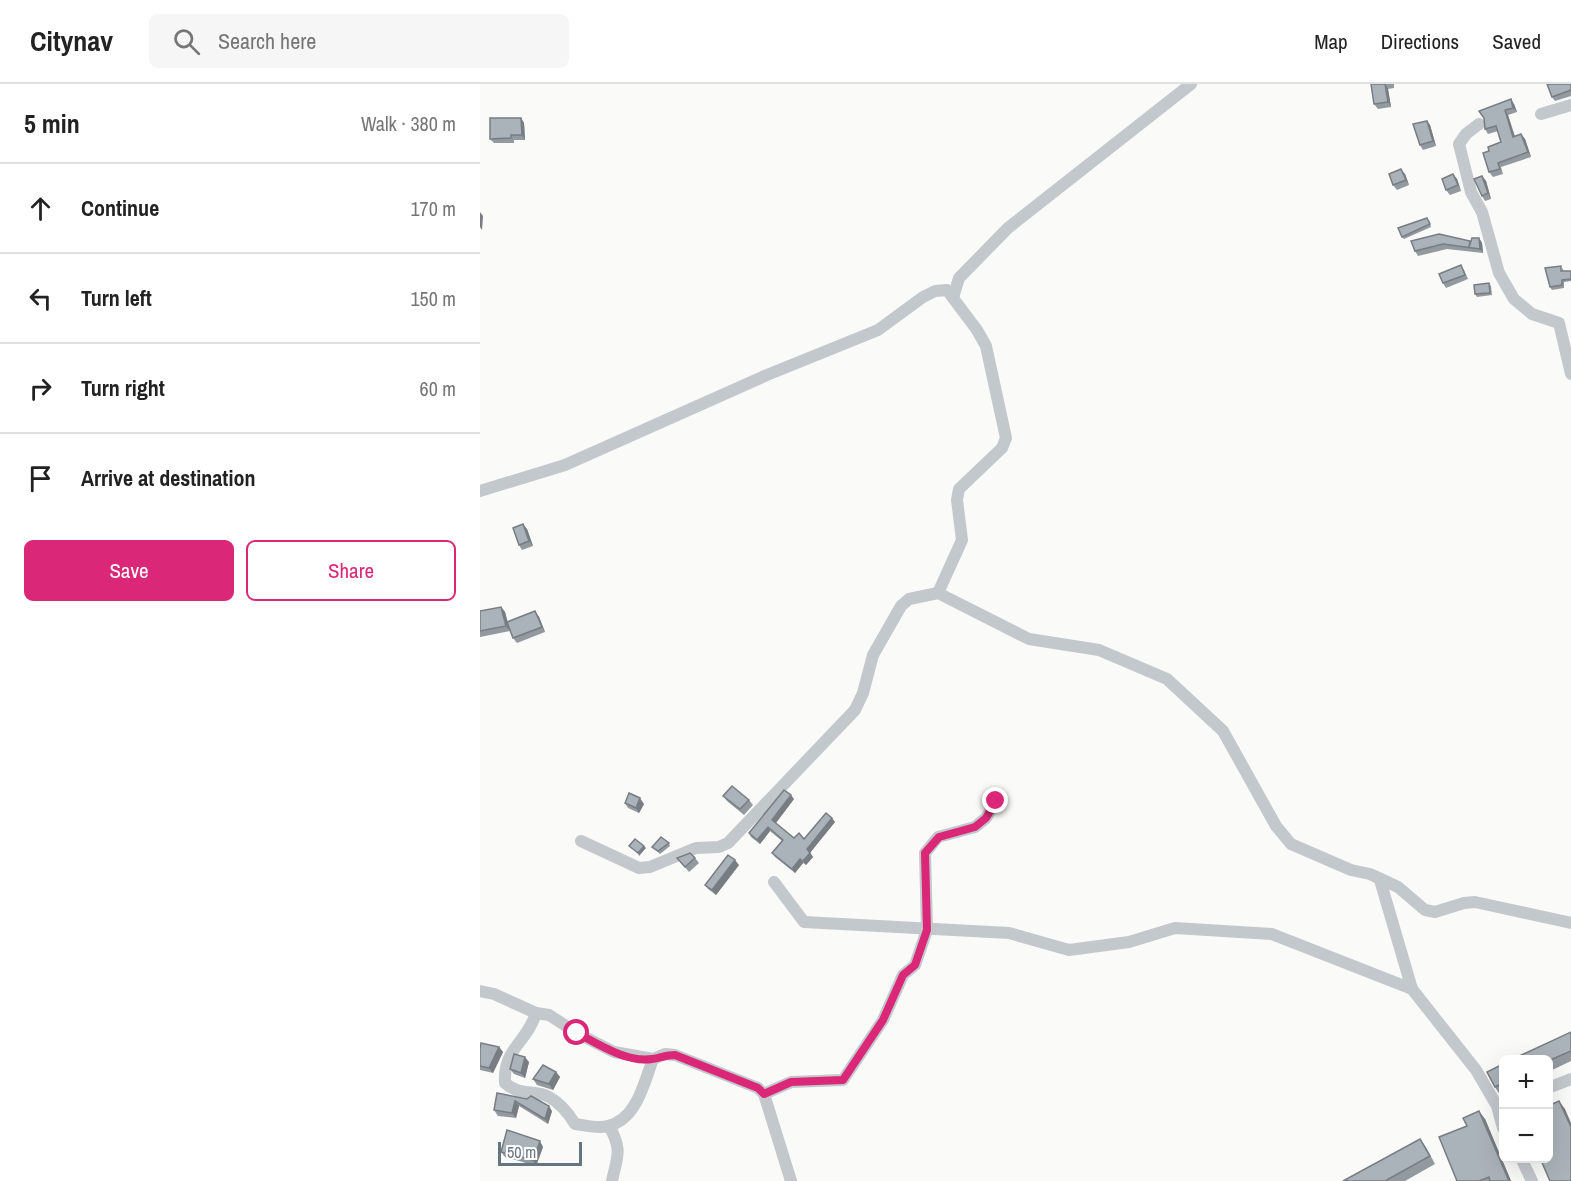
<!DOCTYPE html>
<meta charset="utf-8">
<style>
body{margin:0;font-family:"Archivo Narrow",sans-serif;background:#f6f6f6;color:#222}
.controls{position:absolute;right:18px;bottom:18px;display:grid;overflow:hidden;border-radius:9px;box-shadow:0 6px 24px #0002}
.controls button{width:54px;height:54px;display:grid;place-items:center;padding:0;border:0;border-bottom:2px solid #e0e0e0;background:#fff;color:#222;font:30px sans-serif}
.scale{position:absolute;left:18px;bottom:15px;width:84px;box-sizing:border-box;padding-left:6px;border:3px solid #657683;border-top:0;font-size:16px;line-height:21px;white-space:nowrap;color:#657683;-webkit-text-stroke:4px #fff;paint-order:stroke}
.stop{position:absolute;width:18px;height:18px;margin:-14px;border:4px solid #db2777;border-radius:50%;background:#fff}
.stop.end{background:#db2777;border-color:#fff;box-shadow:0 2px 6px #0008}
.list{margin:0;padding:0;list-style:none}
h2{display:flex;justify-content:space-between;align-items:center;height:78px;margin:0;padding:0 24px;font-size:26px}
h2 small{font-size:20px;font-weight:400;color:#767676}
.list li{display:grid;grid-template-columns:39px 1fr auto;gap:18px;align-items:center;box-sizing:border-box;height:90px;padding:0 24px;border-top:2px solid #e0e0e0}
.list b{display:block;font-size:22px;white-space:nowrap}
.list em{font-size:20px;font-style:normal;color:#767676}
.actions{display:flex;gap:12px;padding:18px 24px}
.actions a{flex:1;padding:14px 0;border:2px solid #db2777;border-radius:9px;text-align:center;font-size:21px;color:#db2777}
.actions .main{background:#db2777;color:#fff}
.icon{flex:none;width:33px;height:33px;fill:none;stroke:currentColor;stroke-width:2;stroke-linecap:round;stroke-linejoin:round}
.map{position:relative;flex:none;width:1091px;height:1097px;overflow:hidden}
header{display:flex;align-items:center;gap:36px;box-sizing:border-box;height:84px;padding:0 30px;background:#fff;border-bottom:2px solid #e0e0e0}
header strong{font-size:28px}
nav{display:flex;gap:33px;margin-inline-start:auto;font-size:21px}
.search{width:420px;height:54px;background:#f6f6f6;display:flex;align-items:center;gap:15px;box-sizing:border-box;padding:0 21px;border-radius:9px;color:#767676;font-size:22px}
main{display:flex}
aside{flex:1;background:#fff}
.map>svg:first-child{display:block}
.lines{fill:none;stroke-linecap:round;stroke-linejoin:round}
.minor{stroke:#c3c8cc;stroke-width:12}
.wall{fill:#929a9f}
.shaded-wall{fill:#777d82}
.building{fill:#aab3b9;stroke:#777d82;stroke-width:1.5}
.route{stroke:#db2777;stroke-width:8}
</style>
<header>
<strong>Citynav</strong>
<div class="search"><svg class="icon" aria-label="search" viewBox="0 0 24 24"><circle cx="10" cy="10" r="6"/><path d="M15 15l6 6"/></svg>Search here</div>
<nav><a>Map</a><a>Directions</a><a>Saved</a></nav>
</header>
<main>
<aside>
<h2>5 min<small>Walk · 380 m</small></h2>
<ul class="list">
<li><svg class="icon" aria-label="ahead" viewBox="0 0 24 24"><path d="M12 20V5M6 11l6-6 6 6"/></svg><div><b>Continue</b></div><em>170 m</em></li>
<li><svg class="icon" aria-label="left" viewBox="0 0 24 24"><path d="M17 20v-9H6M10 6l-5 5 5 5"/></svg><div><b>Turn left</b></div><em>150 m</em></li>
<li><svg class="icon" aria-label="right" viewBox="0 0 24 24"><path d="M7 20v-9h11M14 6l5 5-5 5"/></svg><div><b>Turn right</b></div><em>60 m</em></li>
<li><svg class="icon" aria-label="arrive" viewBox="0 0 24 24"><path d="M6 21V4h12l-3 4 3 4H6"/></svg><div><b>Arrive at destination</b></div></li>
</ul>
<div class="actions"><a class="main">Save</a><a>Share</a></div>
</aside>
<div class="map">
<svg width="1091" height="1097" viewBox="0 0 1091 1097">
<rect width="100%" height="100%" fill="#fafaf8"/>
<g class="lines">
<g class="minor">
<polyline points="1061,30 1091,21"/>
<polyline points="999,40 986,50 979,60 991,108 1002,128 1019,189 1034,215 1052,230 1079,239 1091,290"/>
<polyline points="473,214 479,194 528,144 711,0"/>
<polyline points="0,407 85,381 287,291 398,246 443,213 455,207 467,206 497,246 506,262 526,354 522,364 479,405 477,416 482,456 458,509"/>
<polyline points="101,757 159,784 170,783 216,764 239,763 248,759 375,626 383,609 393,571 421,522 429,515 458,509 549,555 619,566 687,595 743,647 796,742 811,760 871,786 890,790 918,803 945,826 955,828 984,819 995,818 1091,839"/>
<polyline points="900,796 932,905"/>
<polyline points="294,798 324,838 529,849 589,866 649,858 695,844 792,850 932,905 996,986 1017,1022 1023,1044"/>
<polyline points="0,907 14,910 56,929 69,931 97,949 134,968 173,975 185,970 195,971 278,1004 284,1010 311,1097"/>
<path d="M56,929C47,959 23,964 25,999C41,1013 54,1005 69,1013C80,1019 89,1030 95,1040C105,1041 118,1045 128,1042C157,1035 164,999 173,975"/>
<polyline points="1068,1004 1091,995"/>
<polyline points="284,1010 311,998 363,996 403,936 423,891 435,881 447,846 445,769 458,753 495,743 506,734 516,717"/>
<path d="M129,1042C143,1066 137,1073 132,1097"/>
<polyline points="1041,1074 1052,1097"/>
</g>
</g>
<g class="wall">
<polygon points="891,0 914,0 914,4 908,5 911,23 898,25 894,20"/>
<polygon points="1091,0 1091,12 1075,17 1072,13"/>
<polygon points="1034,20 1037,28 1028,31 1035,52 1041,50 1045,55 1051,73 1021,83 1023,90 1013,93 1009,88 1009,67 1021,58 1018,47 1008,50 1005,45 1004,34"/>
<polygon points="41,34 44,39 45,56 34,56 34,59 14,59 10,55"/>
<polygon points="947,37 950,41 956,62 943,66 940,61"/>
<polygon points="925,90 929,101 917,106 913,101"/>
<polygon points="973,90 977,95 981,107 970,111 966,106"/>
<polygon points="1002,92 1006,97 1011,115 1005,117 1002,112"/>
<polygon points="949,136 951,143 924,155 922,153"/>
<polygon points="999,154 1002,159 1003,169 967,165 938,172 935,167 931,157 990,157 990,158"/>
<polygon points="981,181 984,186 988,195 966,204 963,199"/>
<polygon points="1083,184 1083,187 1091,187 1091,197 1084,198 1084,204 1072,206 1070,203"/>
<polygon points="1009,199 1011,202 1012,211 997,213 995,210"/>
<polygon points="47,445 53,462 42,466 39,461"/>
<polygon points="21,523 25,528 30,547 0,553 0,527"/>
<polygon points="55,527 59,533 65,548 37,559 33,554"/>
<polygon points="243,712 269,716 273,721 264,731 247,717"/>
<polygon points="314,715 296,739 314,754 324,755 355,738 330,768 333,773 326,781 323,779 315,789 295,773 292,769 302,757 290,747 280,760 271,753 269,749"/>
<polygon points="145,719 164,720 159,729 148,724"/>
<polygon points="189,759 190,762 180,770 172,763"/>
<polygon points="197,774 215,774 219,779 209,788"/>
<polygon points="259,781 236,811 228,805 225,801"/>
<polygon points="1091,948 1091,977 1068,988 1068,975"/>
<polygon points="19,963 23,968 13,989 0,986 0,965"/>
<polygon points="49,978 45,994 34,990 30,985"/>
<polygon points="1023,980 1023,1009 1020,1011 1015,1003"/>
<polygon points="76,988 80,993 73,1006 57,1001 53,995"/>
<polygon points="17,1009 72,1027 68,1040 39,1022 36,1034 18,1032 14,1026"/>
<polygon points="1005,1035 1031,1097 977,1097"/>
<polygon points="940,1055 955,1080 925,1097 863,1097"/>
<polygon points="63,1063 56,1082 25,1073 21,1068"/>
</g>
<g class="shaded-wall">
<polygon points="905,0 908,5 911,23 908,18"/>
<polygon points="1031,15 1034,20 1037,28 1033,24"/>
<polygon points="1025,26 1028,31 1036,58 1033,53"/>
<polygon points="41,34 44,39 45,56 42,51"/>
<polygon points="947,37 950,41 956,62 953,57"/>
<polygon points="1041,50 1045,55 1051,73 1048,68"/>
<polygon points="921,85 925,90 929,101 926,96"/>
<polygon points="973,90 977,95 981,107 978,101"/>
<polygon points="1002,92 1006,97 1011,115 1008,109"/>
<polygon points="0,128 3,132 2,146 0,143"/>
<polygon points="999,154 1002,159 1003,169 1000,165"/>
<polygon points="43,440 47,445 53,462 49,457"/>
<polygon points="21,523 25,528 30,547 26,542"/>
<polygon points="55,527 59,533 65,548 62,543"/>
<polygon points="311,711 314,715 295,740 292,736"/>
<polygon points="160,714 164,720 159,729 156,724"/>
<polygon points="352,734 355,738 330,769 333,773 326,781 323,777 327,765"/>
<polygon points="288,743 290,747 280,760 277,756"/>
<polygon points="164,762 166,764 159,772 158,769"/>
<polygon points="320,775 323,779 315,789 312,785"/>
<polygon points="255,776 259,781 236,811 232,806"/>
<polygon points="19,963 23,968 13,989 9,984"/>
<polygon points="45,973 49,978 45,994 41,989"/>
<polygon points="76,988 80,993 73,1006 69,1000"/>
<polygon points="35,1017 39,1022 36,1034 32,1029"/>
<polygon points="1079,1017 1085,1025 1091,1039 1091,1043"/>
<polygon points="69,1022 72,1027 68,1040 65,1035"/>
<polygon points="999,1027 1005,1035 1031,1097 1029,1097"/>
<polygon points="940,1055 945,1062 955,1080 950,1072"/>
<polygon points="60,1057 63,1063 56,1082 53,1076"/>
</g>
<g class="building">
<polygon points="891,0 905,0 908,18 894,20"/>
<polygon points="1067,0 1091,0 1091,6 1072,13"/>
<polygon points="1031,15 1033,24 1025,26 1033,53 1041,50 1048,68 1018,79 1020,85 1009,88 1003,69 1009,67 1008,63 1021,58 1016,42 1005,45 1004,34 999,27"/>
<polygon points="10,34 41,34 42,51 31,51 31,54 10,55"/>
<polygon points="947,37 953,57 940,61 933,40"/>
<polygon points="921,85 926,96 913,101 909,90"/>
<polygon points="973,90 978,101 966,106 962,95"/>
<polygon points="1002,92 1008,109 1002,112 994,95"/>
<polygon points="947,134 950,140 922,153 918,144"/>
<polygon points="959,150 990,157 989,163 992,154 999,154 1000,165 963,160 935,167 931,157"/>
<polygon points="981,181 985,191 963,199 959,190"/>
<polygon points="1081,182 1081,187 1091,187 1091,195 1082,196 1082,201 1070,203 1065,184"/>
<polygon points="1009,199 1010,209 995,210 994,201"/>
<polygon points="43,440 49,457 39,461 33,444"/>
<polygon points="21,523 26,542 0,547 0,527"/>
<polygon points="55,527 62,543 33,554 27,538"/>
<polygon points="252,702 269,716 260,725 243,712"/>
<polygon points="304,706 311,711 292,736 314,754 319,749 324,755 346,729 352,734 327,765 330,769 323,777 320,775 312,785 292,769 303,756 288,743 277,756 269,749"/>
<polygon points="149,709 160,714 156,724 145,719"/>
<polygon points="181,753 189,759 178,767 172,763"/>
<polygon points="155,755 164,762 158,769 149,762"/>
<polygon points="210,769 215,774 205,783 197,774"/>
<polygon points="248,771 255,776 232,806 225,801"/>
<polygon points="1091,948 1091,967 1068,977 1068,975 1033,975"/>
<polygon points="1,959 19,963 9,984 0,982 0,965"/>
<polygon points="34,970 45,973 41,989 30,985"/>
<polygon points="1023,980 1023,999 1015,1003 1007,988"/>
<polygon points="63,981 76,988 69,1000 53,995"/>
<polygon points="17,1009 47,1015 51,1012 69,1022 65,1035 35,1017 32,1029 14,1026"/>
<polygon points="1079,1017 1091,1043 1091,1097 1070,1097 1060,1074 1068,1074 1068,1022"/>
<polygon points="999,1027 1029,1097 1010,1097 1009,1093 999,1097 977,1097 959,1053 987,1042 983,1034"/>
<polygon points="27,1046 60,1057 53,1076 21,1068"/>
<polygon points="940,1055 950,1072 905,1097 863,1097"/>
</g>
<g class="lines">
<path class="route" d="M97,949C118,960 147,979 172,975C180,974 186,971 195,971L278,1004L284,1010L311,998L363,996L403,936L423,891L435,881L447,846L445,769L459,753L495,743L506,734L516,717"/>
</g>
</svg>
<div class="controls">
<button>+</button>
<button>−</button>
</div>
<div class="scale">50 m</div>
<div class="stop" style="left:97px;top:949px"></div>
<div class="stop end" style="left:516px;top:717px"></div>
</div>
</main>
